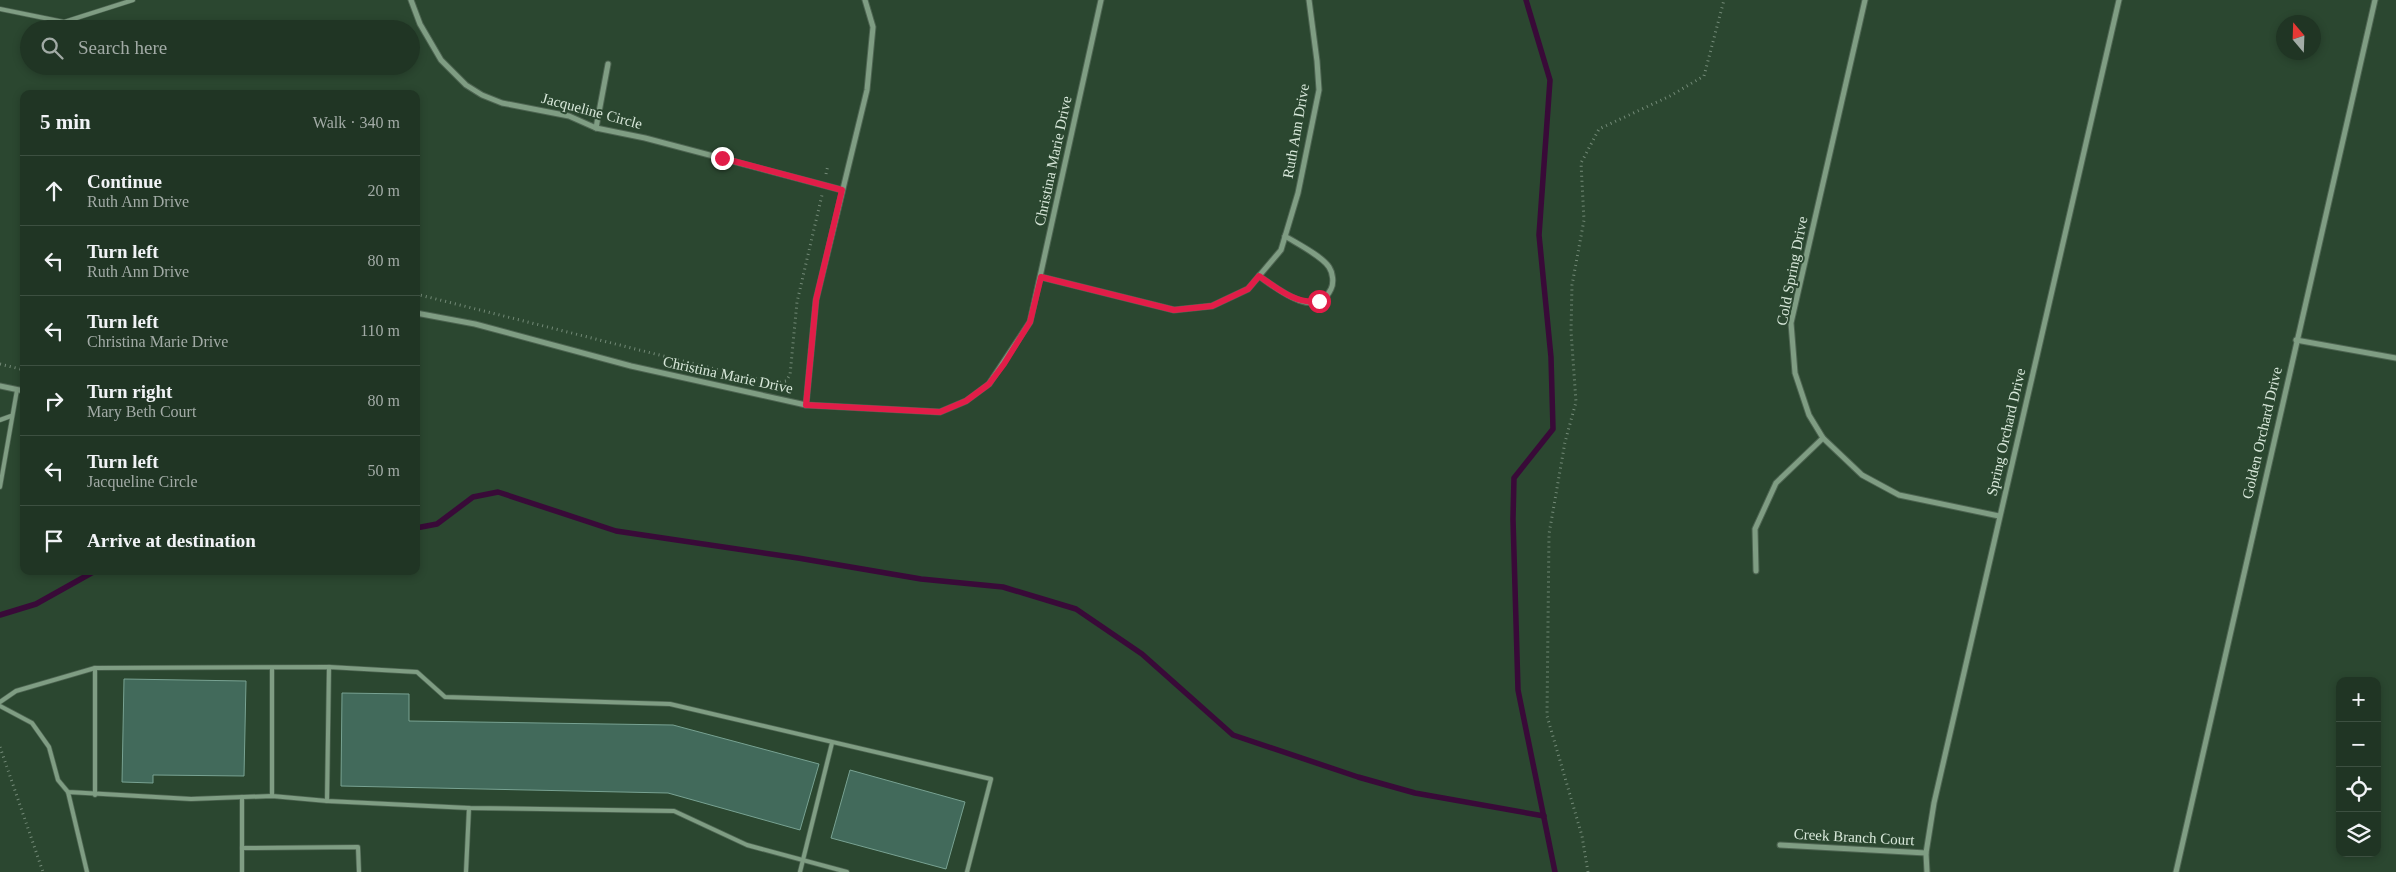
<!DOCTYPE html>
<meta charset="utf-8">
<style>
body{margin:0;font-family:Georgia,serif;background:#283d2c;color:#f1f3f6}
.controls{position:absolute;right:15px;bottom:15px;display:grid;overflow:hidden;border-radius:10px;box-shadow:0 2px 8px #0003}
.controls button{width:45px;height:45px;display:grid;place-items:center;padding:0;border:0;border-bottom:1px solid #3d5041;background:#203524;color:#f1f3f6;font:25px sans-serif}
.compass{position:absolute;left:2276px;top:15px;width:45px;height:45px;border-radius:50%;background:#203524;box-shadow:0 2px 8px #0003;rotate:341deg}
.stop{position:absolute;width:15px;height:15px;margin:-11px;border:4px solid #e11d48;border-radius:50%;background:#fff}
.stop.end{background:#e11d48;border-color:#fff;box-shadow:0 1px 5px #0008}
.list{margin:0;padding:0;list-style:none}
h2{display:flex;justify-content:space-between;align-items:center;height:65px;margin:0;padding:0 20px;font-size:21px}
h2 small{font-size:16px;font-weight:400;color:#a2aba6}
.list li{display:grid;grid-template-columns:32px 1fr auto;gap:15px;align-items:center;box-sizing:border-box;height:70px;padding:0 20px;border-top:1px solid #3d5041}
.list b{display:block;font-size:19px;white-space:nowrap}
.list p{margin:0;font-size:16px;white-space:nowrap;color:#a2aba6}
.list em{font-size:16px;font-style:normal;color:#a2aba6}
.icon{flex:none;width:28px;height:28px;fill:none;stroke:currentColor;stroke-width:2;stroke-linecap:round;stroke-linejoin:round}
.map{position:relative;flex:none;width:2396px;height:872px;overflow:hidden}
.search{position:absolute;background:#203524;box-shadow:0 2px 8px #0003;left:20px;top:20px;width:400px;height:55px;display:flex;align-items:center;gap:12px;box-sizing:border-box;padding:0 18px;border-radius:28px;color:#a2aba6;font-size:19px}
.panel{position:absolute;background:#203524;box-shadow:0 2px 8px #0003;left:20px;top:90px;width:400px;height:485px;border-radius:10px}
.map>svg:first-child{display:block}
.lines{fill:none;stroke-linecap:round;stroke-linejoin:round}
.stream{stroke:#390a38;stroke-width:5.5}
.building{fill:#426a5b;stroke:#78a292}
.lane-casing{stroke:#4d6451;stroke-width:5.5}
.street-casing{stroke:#4d6451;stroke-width:7}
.path{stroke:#738a77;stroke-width:3;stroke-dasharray:1 4;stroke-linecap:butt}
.lane{stroke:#7f9d83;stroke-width:4}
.street{stroke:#7f9d83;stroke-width:5}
.route{stroke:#e11d48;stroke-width:6}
.labels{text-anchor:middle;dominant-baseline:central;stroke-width:4;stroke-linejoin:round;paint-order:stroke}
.street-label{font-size:15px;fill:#d7e7d9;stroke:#2b4730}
</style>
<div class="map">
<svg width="2396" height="872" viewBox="0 0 2396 872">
<rect width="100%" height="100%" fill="#2b4730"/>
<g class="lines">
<g class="stream">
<polyline points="1526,0 1550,80 1539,235 1551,357 1553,429 1514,478 1513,519 1518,690 1555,872"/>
<polyline points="416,528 437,524 473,497 498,492 616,531 798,558 921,579 1003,587 1076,609 1142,654 1233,735 1358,777 1415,793 1544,816"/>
<polyline points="0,615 36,604 95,571"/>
</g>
</g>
<g class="building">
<polygon points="124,679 246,681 244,776 153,775 153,783 122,782"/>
<polygon points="342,693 409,694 409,721 673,725 819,764 800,830 668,793 341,786"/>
<polygon points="850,770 965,802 946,869 831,838"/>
</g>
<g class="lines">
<defs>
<g id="lane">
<polyline points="0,9 64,22 133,0"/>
<polyline points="0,420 11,416"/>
<polyline points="0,487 17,390"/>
<polyline points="95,668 95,795"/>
<polyline points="0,702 16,691 95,668 329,667 417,672 445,697 670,704 991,779 967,872"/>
<polyline points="0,706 32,723 49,747 58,780 68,792 191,799 272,796 327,801 469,808 674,811 747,845 847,872"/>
<polyline points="68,792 87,872"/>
<polyline points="272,796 272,669"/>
<polyline points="242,797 242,872"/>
<polyline points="327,801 329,667"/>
<polyline points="242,848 358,847 359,872"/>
<polyline points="466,872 469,808"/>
<polyline points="800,872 832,743"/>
</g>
<g id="street">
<polyline points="411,0 420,24 441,60 466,85 482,95 502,103 569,116 596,128 645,138 842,190"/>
<polyline points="1865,0 1791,323 1795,373 1809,415 1823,438 1862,475 1899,495 1999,516"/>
<polyline points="596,128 608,64"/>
<path d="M1259,276C1276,288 1316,321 1331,289C1334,283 1333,273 1329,267C1322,256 1296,243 1285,236"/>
<polyline points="1041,277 1174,310 1212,306 1248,289 1281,250 1298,193 1319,90 1317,61 1309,0"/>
<polyline points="416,313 475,324 631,366 806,405 940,412 966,401 989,384 1030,322 1101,0"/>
<polyline points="2296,340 2396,358"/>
<polyline points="0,386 24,391"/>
<polyline points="806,405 816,300 867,90 873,27 865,0"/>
<polyline points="1756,571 1755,529 1776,483 1823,438"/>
<polyline points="1780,845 1926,853"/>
<polyline points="1927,872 1926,853 1934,803 2119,0"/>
<polyline points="2176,872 2375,0"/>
</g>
</defs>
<use href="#lane" class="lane-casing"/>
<use href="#street" class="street-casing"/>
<g class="path">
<polyline points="826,174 828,165"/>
<polyline points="416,294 747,377 777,383 786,381 790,375 797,302 822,195"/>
<polyline points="0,364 24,370"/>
<polyline points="0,747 43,872"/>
<polyline points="1588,872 1582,836 1547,716 1549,534 1565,442 1576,402 1571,331 1572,285 1584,220 1581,163 1599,129 1670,96 1704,76 1724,0"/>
</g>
<use href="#lane" class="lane"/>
<use href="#street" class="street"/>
</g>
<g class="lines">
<path class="route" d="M722,158L842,190L816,300L806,405L940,412L966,401L989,384L1004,364L1030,322L1041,277L1174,310L1212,306L1248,289L1259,276C1277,288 1296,305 1319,301"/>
</g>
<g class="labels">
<g class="street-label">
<text transform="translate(592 111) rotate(15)">Jacqueline Circle</text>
<text transform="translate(1296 131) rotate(-80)">Ruth Ann Drive</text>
<text transform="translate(1053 161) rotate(-78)">Christina Marie Drive</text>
<text transform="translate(1792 271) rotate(-79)">Cold Spring Drive</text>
<text transform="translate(728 375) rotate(12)">Christina Marie Drive</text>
<text transform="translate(2006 432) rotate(-77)">Spring Orchard Drive</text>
<text transform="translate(2262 433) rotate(-77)">Golden Orchard Drive</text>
<text transform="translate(1854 837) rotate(3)">Creek Branch Court</text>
</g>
</g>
</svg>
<div class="controls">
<button>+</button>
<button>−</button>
<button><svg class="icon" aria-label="locate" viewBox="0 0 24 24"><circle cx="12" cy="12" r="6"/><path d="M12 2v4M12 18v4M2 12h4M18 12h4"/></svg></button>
<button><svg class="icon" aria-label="layers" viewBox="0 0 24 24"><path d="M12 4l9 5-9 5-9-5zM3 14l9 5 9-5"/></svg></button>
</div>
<svg class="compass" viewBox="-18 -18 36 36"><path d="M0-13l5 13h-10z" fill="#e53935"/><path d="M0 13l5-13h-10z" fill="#a2aba6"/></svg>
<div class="stop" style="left:1319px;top:301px"></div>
<div class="stop end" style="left:722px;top:158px"></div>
<div class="search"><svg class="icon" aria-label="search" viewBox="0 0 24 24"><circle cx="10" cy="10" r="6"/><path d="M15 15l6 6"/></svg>Search here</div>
<section class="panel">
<h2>5 min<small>Walk · 340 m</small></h2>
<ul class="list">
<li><svg class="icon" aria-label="ahead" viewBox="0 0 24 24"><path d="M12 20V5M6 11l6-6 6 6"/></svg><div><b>Continue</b><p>Ruth Ann Drive</p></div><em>20 m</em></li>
<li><svg class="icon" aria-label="left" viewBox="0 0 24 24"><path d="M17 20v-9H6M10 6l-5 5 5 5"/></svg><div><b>Turn left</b><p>Ruth Ann Drive</p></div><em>80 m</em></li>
<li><svg class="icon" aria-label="left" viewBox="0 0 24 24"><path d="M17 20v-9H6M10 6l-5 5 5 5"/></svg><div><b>Turn left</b><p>Christina Marie Drive</p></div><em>110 m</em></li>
<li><svg class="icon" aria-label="right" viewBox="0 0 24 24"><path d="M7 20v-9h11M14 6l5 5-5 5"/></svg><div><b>Turn right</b><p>Mary Beth Court</p></div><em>80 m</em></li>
<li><svg class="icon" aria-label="left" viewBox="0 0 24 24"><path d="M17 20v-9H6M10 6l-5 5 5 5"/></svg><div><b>Turn left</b><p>Jacqueline Circle</p></div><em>50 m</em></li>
<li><svg class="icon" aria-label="arrive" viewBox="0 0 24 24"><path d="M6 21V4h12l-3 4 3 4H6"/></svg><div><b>Arrive at destination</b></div></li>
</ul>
</section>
</div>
